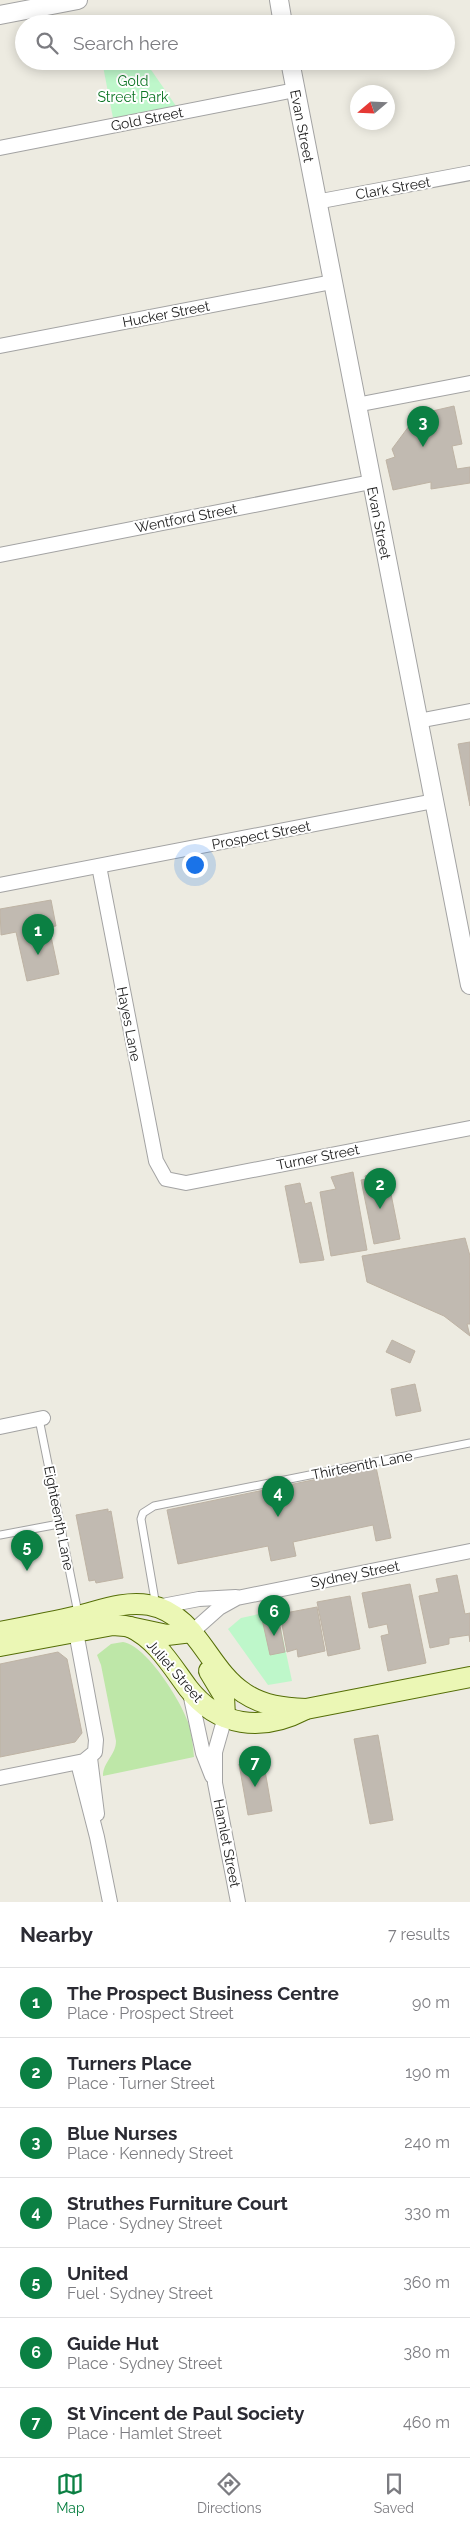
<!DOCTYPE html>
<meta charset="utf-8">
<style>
body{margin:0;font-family:Raleway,sans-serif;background:#f7f7f7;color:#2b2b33}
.compass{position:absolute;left:350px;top:85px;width:45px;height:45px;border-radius:50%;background:#fff;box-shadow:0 2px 12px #0003;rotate:251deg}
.you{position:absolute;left:194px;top:864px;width:18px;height:18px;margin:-12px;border:4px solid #fff;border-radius:50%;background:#1a73e8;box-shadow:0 0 0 8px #1a73e833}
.badge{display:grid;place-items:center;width:32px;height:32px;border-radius:50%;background:#0b8043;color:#fff;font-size:16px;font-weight:700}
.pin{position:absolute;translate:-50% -41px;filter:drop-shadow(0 1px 2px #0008)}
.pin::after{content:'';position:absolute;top:26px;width:18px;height:15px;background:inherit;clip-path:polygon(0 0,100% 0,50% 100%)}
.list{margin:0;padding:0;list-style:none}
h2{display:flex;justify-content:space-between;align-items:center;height:65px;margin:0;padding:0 20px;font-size:21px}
h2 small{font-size:16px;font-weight:400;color:#7c7c81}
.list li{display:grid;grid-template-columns:32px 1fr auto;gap:15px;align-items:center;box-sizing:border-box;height:70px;padding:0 20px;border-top:1px solid #e1e1e2}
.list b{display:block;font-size:19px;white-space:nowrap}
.list p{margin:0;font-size:16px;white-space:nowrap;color:#7c7c81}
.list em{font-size:16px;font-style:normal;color:#7c7c81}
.icon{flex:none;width:28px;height:28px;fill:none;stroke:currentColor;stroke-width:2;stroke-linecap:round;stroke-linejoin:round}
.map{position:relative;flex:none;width:470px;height:1902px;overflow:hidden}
.search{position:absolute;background:#fff;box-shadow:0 2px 12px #0003;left:15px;right:15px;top:15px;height:55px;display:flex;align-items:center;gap:12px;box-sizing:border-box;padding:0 18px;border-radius:28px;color:#7c7c81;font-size:19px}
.sheet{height:555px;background:#fff}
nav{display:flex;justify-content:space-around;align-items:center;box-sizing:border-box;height:70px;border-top:1px solid #e1e1e2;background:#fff;font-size:14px;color:#7c7c81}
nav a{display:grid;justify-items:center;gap:2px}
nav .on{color:#0b8043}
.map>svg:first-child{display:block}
.grass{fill:#bee7a8}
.park{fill:#bef7ca}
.building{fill:#c1bab1;stroke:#beb3a4}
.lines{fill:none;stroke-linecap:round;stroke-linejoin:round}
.service-casing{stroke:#a3a3a3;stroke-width:9}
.minor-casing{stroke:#a3a3a3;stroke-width:16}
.tertiary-casing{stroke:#a3a3a3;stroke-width:20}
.secondary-casing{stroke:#556e07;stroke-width:22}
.service{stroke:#fff;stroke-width:7}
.minor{stroke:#fff;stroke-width:14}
.tertiary{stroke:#fff;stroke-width:18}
.secondary{stroke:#ebf7b5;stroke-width:20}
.labels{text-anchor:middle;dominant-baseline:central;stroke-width:4;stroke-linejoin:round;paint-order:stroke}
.park-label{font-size:14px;fill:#0e7625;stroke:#fff}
.street-label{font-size:14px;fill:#1c1c1c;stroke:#fff}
</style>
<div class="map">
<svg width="470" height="1902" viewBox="0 0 470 1902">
<rect width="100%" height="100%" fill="#edebe1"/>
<path class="grass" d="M123,1642C146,1645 181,1701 188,1722C192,1733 193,1746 194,1757L103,1776C103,1762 116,1755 116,1741L101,1665L97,1655L111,1644Z"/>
<g class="park">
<polygon points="114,15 120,24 94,24 93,19"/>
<polygon points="102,61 145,61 176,106 113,118"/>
<polygon points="277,1610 292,1681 268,1685 228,1629 241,1618"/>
</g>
<g class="building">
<polygon points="454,406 462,444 452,446 457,469 470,467 470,483 431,489 431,482 393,490 386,460 395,457 392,449 412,422 430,420 428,412"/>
<polygon points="470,742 470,806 458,744"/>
<polygon points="51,900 56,926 49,927 59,974 27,981 16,932 1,935 0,909"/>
<polygon points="353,1172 367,1250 331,1256 320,1192 336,1189 331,1177"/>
<polygon points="381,1172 382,1175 387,1174 400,1239 374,1244 361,1180 366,1179 365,1176"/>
<polygon points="300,1183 305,1204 311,1202 324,1260 300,1263 285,1186"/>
<polygon points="465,1238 470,1256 470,1324 467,1324 470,1336 444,1316 367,1282 362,1256"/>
<polygon points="392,1340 415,1351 410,1363 386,1352"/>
<polygon points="415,1384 421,1411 396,1416 391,1389"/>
<polygon points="376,1467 391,1538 376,1541 373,1525 293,1542 296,1556 271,1561 268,1546 178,1564 167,1510"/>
<polygon points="108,1509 108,1512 111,1511 123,1578 96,1583 95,1580 89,1581 76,1515"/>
<polygon points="457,1575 465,1614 470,1613 470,1642 469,1635 449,1638 449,1644 430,1648 419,1596 439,1592 436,1579"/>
<polygon points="410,1584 426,1663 388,1671 381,1636 389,1634 387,1624 369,1628 362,1593"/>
<polygon points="350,1596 360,1649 328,1656 317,1602"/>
<polygon points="317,1607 325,1651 298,1657 297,1649 287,1652 280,1614"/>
<polygon points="278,1616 285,1652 270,1655 262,1619"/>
<polygon points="58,1652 67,1659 82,1733 75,1742 0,1757 0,1664"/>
<polygon points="378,1735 393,1820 370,1824 354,1739"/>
<polygon points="263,1759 272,1811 248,1815 239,1764"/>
</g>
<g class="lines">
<defs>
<g id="service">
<polyline points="39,1419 78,1613"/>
<polyline points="0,1535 59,1524"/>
<polyline points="156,1606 141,1519 143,1513 154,1506 470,1443"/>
</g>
<g id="minor">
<polyline points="0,148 295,90"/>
<polyline points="316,202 470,173"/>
<polyline points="0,346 332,282"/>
<polyline points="356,405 470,383"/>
<polyline points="0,555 371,482"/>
<polyline points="418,721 470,711"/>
<polyline points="99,866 156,1161 166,1179 186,1183 470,1128"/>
<polyline points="0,885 434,801"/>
<polyline points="0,1427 43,1418"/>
<polyline points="157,1607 199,1599 236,1597"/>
<polyline points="192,1632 219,1608 237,1598 470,1551"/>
<polyline points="190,1693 203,1753 212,1776"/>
<polyline points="225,1717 215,1752 215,1783 238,1902"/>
<polyline points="90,1758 97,1814"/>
<polyline points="78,1763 97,1837 110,1902"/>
<polyline points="0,1778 84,1761 95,1752 96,1740 76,1632"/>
</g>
<g id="tertiary">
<polyline points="279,0 283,24"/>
<polyline points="0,15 78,0"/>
<polyline points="290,61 470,985"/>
</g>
<g id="secondary">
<path d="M130,1627C156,1639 171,1665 188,1688C218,1727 262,1732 304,1710"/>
<path d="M0,1632C26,1627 52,1622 78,1616C102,1610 124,1601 149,1605C197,1614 207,1669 244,1693C263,1706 284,1708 306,1709L470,1677"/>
<polyline points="0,1646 113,1625 125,1626 167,1635 192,1632"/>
<polyline points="209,1671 224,1696 225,1717"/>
</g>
</defs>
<use href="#service" class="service-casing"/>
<use href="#minor" class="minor-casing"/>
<use href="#tertiary" class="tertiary-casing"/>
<use href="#secondary" class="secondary-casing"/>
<use href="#service" class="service"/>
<use href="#minor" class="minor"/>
<use href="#tertiary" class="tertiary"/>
<use href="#secondary" class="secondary"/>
</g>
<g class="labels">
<g class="park-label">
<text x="133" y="81">Gold<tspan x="133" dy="16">Street Park</tspan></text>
</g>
<g class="street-label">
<text transform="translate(147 119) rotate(-11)">Gold Street</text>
<text transform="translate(302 126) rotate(79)">Evan Street</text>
<text transform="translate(393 188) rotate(-10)">Clark Street</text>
<text transform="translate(166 314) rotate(-11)">Hucker Street</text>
<text transform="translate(186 518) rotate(-11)">Wentford Street</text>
<text transform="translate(379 523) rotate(79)">Evan Street</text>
<text transform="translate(261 835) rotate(-11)">Prospect Street</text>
<text transform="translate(129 1024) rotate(79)">Hayes Lane</text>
<text transform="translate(318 1157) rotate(-11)">Turner Street</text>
<text transform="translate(362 1465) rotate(-11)">Thirteenth Lane</text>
<text transform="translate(59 1518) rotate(79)">Eighteenth Lane</text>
<text transform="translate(355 1574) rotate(-11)">Sydney Street</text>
<text transform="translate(175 1671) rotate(49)">Juliet Street</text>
<text transform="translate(227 1843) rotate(79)">Hamlet Street</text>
</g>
</g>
</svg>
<svg class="compass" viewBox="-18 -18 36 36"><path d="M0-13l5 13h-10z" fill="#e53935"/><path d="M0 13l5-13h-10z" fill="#7c7c81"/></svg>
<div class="you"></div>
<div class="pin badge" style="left:38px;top:955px">1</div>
<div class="pin badge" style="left:380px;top:1209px">2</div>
<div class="pin badge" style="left:423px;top:447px">3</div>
<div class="pin badge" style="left:278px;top:1517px">4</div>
<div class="pin badge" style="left:27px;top:1571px">5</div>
<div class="pin badge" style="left:274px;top:1636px">6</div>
<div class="pin badge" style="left:255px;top:1787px">7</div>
<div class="search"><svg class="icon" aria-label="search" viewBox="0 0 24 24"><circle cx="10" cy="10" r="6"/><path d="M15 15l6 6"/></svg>Search here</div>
</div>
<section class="sheet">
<h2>Nearby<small>7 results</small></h2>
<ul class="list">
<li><span class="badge">1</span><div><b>The Prospect Business Centre</b><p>Place · Prospect Street</p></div><em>90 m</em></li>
<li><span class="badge">2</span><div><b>Turners Place</b><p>Place · Turner Street</p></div><em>190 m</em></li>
<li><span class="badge">3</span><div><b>Blue Nurses</b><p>Place · Kennedy Street</p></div><em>240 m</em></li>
<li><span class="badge">4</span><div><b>Struthes Furniture Court</b><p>Place · Sydney Street</p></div><em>330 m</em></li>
<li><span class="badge">5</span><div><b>United</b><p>Fuel · Sydney Street</p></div><em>360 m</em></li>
<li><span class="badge">6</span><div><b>Guide Hut</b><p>Place · Sydney Street</p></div><em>380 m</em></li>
<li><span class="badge">7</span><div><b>St Vincent de Paul Society</b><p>Place · Hamlet Street</p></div><em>460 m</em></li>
</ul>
</section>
<nav>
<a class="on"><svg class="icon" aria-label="map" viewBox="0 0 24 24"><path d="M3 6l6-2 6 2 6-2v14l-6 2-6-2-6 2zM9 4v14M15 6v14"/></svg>Map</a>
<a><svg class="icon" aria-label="directions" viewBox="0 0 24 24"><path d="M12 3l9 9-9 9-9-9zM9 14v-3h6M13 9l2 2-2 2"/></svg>Directions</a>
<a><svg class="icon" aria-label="saved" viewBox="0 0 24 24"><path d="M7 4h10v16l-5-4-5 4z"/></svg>Saved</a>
</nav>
